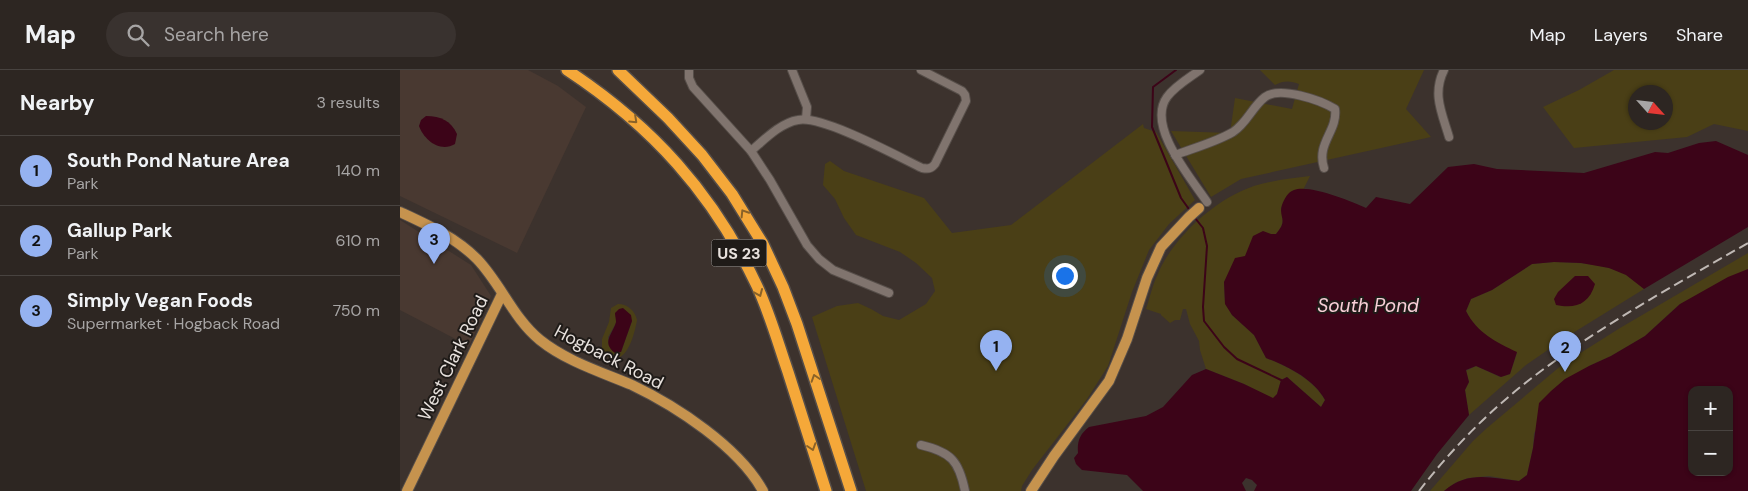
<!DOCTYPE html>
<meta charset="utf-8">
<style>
body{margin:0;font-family:"DM Sans",sans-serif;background:#39322f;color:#f1f3f6}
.controls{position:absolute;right:15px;bottom:15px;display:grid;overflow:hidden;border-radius:10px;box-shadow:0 1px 4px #0004}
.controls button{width:45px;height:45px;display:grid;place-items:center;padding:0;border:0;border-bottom:1px solid #484340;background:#2d2622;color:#f1f3f6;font:25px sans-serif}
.compass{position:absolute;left:1228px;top:15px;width:45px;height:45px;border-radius:50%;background:#2d2622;box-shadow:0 1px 4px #0004;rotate:117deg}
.you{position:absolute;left:664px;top:205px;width:18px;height:18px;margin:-12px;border:4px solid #fff;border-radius:50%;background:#1a73e8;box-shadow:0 0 0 8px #1a73e833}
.badge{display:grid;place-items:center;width:32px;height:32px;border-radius:50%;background:#95b2f1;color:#111;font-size:16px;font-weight:700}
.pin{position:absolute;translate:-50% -41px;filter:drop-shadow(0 1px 2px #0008)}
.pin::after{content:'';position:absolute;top:26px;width:18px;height:15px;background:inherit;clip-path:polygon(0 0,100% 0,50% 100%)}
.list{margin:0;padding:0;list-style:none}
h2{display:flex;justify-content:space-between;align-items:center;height:65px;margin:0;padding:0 20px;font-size:21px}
h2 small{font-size:16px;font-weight:400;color:#a7a5a5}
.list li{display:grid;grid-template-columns:32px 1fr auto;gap:15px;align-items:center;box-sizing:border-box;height:70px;padding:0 20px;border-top:1px solid #484340}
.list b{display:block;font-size:19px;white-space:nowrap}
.list p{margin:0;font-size:16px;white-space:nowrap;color:#a7a5a5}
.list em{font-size:16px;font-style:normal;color:#a7a5a5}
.icon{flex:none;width:28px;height:28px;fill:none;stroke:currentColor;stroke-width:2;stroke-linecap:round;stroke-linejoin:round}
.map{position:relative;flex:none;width:1348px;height:421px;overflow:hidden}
header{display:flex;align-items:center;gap:30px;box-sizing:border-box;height:70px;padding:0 25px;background:#2d2622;border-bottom:1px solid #484340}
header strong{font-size:24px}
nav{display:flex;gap:28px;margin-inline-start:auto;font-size:18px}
.search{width:350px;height:45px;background:#39322f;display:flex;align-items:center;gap:12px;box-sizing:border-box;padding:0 18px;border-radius:28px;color:#a7a5a5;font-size:19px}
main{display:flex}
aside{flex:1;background:#2d2622}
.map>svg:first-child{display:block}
.built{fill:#493931}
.green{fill:#4a3f16;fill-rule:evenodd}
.water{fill:#3c0418;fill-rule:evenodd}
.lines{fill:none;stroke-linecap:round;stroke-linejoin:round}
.stream{stroke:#3c0418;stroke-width:2}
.minor-casing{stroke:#564e49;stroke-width:10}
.major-casing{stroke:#564e49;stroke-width:12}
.highway-casing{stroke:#564e49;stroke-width:14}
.minor{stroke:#80746e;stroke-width:8}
.major{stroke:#c6934e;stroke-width:10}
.highway{stroke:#f5a839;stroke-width:11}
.rail{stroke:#bfb8b4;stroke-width:2;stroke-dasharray:10 5;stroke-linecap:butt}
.oneway{stroke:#8a6228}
.labels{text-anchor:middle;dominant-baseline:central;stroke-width:4;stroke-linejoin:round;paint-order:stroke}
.shield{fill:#1f1b18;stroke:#aca6a3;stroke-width:1}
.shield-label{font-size:16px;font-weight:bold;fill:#e8e2de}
.street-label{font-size:18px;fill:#e8e2de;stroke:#1f1b18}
.water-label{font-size:19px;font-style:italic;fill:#f8cfd7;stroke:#1f1b18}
</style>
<header>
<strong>Map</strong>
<div class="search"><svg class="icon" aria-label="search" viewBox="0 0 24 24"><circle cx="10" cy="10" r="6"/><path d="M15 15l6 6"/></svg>Search here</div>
<nav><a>Map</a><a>Layers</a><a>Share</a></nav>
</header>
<main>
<aside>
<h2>Nearby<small>3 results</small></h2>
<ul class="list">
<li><span class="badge">1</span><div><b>South Pond Nature Area</b><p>Park</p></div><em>140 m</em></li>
<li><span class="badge">2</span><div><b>Gallup Park</b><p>Park</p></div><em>610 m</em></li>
<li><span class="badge">3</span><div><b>Simply Vegan Foods</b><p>Supermarket · Hogback Road</p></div><em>750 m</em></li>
</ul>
</aside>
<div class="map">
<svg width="1348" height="421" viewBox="0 0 1348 421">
<rect width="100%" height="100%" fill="#3c322d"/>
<g class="built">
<polygon points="0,0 128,0 158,16 186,37 117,183 0,126"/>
<polygon points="0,150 71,195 91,226 69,276 0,240"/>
</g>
<g class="green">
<path d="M860,0H1024L1006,39L1031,67L841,109L811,127L771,61L830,63L835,28L892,39L899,14C891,11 884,10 875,15Z"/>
<path d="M1214,0H1348V61L1314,54L1287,67L1174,78L1143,37L1179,20ZM1236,22H1266V52H1236Z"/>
<polygon points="743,54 744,58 756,62 795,130 769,154 749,180 732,222 708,296 687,329 632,400 622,416 621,421 466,421 412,247 437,236 458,233 471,239 483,246 499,250 526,234 535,221 532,208 516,193 500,182 456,165 444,148 435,129 423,115 425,94 430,91 444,101 524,128 552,163 611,155"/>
<path d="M910,106L903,120H894L881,138C884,149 884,155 876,164H871L845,186L824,212L825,233L832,245L854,265L866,288C887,296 914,310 925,330L921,337L887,307L881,310L877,324L873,329L844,314L806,299L800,280L799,271L790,254L786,239H783L780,250H775L770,253L761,245V244L746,239C750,228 752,216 757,206C772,167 820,124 861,114C876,110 894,108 910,106Z"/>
<polygon points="1348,183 1348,240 1280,234 1245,266 1211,286 1189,296 1134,363 1133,378 1127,405 1119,411 1089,406 1068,408 1055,413 1044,421 1030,421 1073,371 1087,358 1163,294 1220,258"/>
<path d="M1154,192C1178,193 1203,193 1225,204C1232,208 1238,214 1244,219L1168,266L1126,295L1069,345L1065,320L1069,312L1066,301L1076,296L1100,307L1110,304L1117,283C1096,272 1077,264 1066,241L1071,229L1092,220L1132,194Z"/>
<path d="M218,234C228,234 235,241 237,250C234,267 225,301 203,284L202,280V269L209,252L211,238ZM232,251L221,282L209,276L208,267L216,253Z"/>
</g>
<g class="water">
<path d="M26,46C41,46 51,51 57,64L55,74C40,83 24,70 19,56L21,50Z"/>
<path d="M1316,71L1348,85V157L1244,219L1226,205L1209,198L1181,193L1154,192L1132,194L1092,220L1071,229L1066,241C1077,263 1096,272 1117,282L1110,304L1101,307L1076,296L1066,300L1069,312L1065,320L1069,345L1037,384L1011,421H854L857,415L852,410L846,408L842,413L846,421H743L727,405L682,400L676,394L674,388L678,383C677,371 680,364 689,357L746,346L763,337L792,305L806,299L844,314L873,328L877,324L881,310L887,307L921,337L925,330C914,309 887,296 866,288L854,265L832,245L825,234L824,212L835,188L845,186L853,166L863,161L871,164H876C889,149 878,148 882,135C884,129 888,122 894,120C909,114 951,131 966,138L976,127L1010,134L1048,97L1074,94L1097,99L1184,103L1255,82L1268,83L1299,73Z"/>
<path d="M1348,199V421H1044C1068,400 1091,408 1119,411L1127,405L1133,378L1139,333L1151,321L1165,309L1189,296L1211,286L1245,266L1280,234L1328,207ZM1292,320H1329V402H1292Z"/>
<path d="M1175,206H1188L1195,214C1189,234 1176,239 1156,235L1154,229L1158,222Z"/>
<path d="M223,238L231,245L232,251L221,282L215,283C201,272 213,264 216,252C216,249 215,246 215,243L219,239Z"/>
</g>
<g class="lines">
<g class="stream">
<polyline points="776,0 753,17 752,57 781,128 791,142"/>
<polyline points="795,148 803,158 807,176 803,237 804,251 824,277 837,289 881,310"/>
</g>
<defs>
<g id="minor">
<polyline points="289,0 289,8 293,17 351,81 370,110 407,175 419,189 433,200 489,223"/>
<polyline points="392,0 407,37 406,49"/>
<path d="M800,0C789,8 775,16 767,27C746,56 791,108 807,132"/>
<path d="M1044,0C1032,24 1042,43 1049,67"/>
<path d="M351,81C364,70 380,53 398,50C422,45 497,86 522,98C528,99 531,99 535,94L566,31L565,25L562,21L521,0"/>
<path d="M775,85C794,78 816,72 833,62C847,53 852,37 865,27C880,16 920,30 935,39C938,61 916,73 924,98"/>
<path d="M521,375C551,382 559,391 565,421"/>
</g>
<g id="major">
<path d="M0,142C28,155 55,167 77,189C101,214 113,248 140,270C166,291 201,302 232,315C276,336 339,377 363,421"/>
<polyline points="7,421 102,224"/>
<polyline points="631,421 654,386 709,311 727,269 747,208 761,177 789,147 799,138"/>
</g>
<g id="highway">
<path d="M167,0C252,56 313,123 357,216C370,244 378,273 388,302C401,342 413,381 426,421"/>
<polyline points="218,0 268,48 302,85 332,124 363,174 383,217 397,254 451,421"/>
</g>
</defs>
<use href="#minor" class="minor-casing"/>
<use href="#major" class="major-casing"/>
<use href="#highway" class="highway-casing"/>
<use href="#minor" class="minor"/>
<use href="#major" class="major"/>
<use href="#highway" class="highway"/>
<path class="rail" d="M1019,421C1054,376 1095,335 1141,301C1206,253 1278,213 1348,173"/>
</g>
<defs><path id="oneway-chevron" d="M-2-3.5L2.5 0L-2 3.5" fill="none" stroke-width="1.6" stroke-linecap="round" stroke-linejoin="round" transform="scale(1.25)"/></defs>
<g class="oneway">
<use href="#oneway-chevron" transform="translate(234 50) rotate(43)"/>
<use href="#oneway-chevron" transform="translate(344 143) rotate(-122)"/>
<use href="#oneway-chevron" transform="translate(359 223) rotate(67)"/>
<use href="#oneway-chevron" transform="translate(415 308) rotate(-108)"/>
<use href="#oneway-chevron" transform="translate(412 377) rotate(72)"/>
</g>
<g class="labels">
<rect class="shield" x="311.5" y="169.5" width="55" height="27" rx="4"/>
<g class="shield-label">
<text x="339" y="183">US 23</text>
</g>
<g class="street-label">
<text transform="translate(209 287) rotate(27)">Hogback Road</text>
<text transform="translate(53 288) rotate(-64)">West Clark Road</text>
</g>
<g class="water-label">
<text x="968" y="235">South Pond</text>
</g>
</g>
</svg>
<div class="controls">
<button>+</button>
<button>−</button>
</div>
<svg class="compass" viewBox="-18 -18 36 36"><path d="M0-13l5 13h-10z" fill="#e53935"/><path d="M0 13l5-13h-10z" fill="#a7a5a5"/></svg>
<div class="you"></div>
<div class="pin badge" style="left:596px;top:301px">1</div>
<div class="pin badge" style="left:1165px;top:302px">2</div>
<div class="pin badge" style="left:34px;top:194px">3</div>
</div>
</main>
